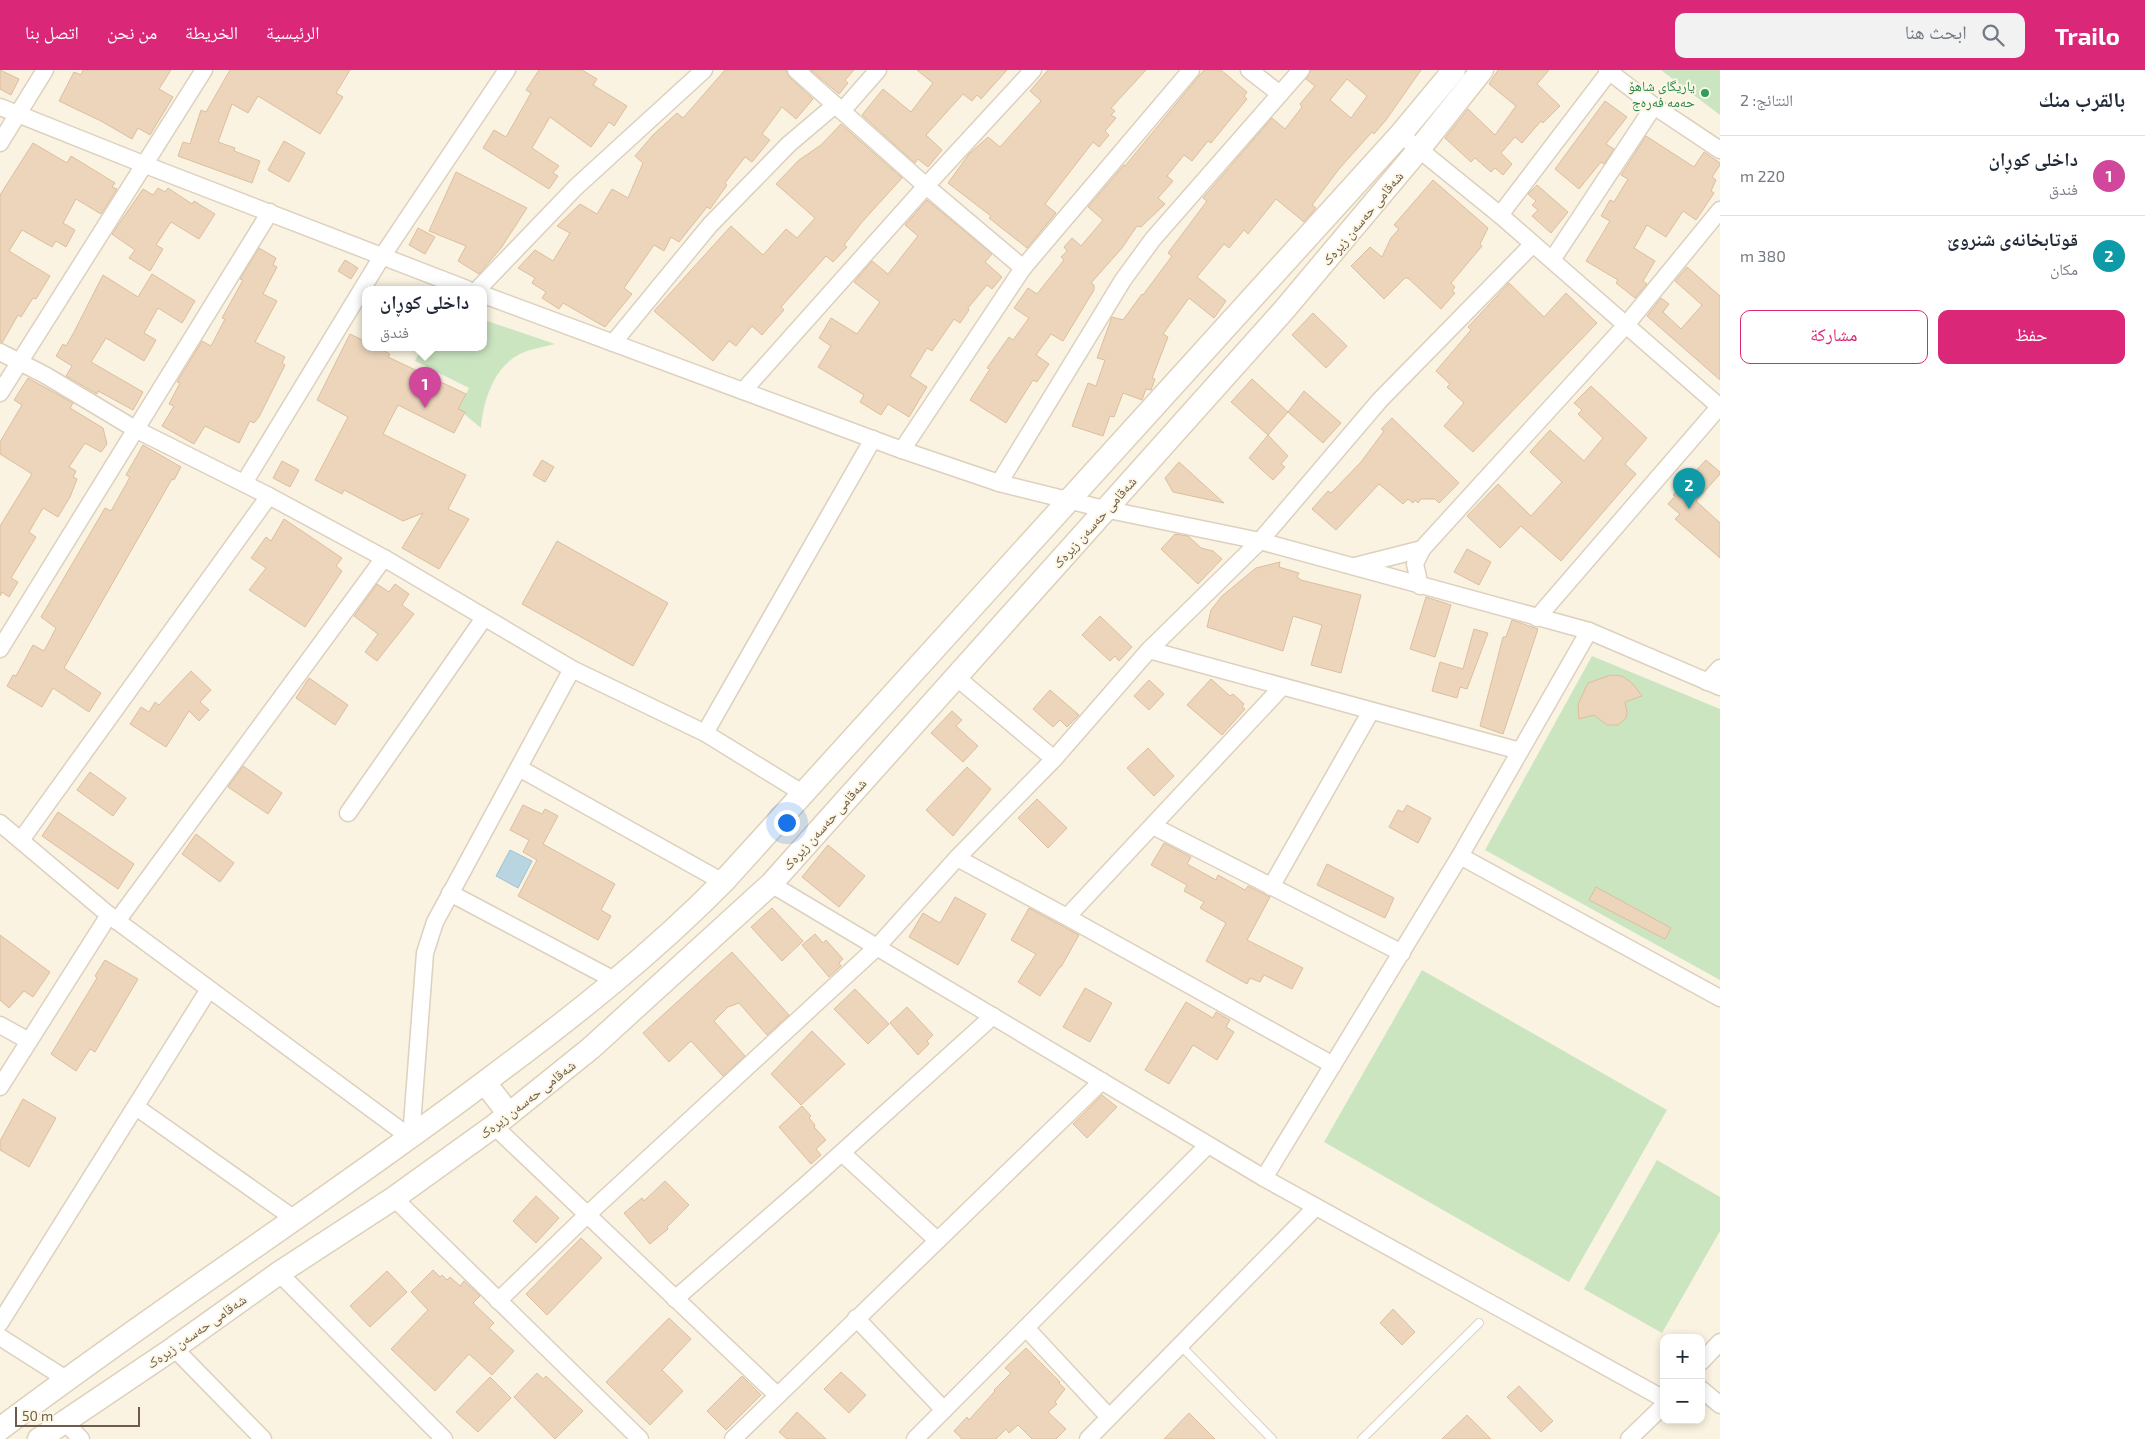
<!DOCTYPE html>
<html lang="ar">
<meta charset="utf-8">
<style>
body{margin:0;font-family:"Exo 2","Noto Naskh Arabic",sans-serif;background:#f2f2f3;color:#1f2937;direction:rtl}
.controls{position:absolute;right:15px;bottom:15px;display:grid;overflow:hidden;border-radius:10px;box-shadow:0 2px 8px #0003}
.controls button{width:45px;height:45px;display:grid;place-items:center;padding:0;border:0;border-bottom:1px solid #e0e1e3;background:#fff;color:#1f2937;font:25px sans-serif}
.scale{position:absolute;left:15px;bottom:12px;width:125px;box-sizing:border-box;padding-left:5px;border:2px solid #6e5c4a;border-top:0;font-size:14px;line-height:18px;white-space:nowrap;color:#6e5c4a;-webkit-text-stroke:4px #fdf7e6;paint-order:stroke}
.you{position:absolute;left:786px;top:752px;width:18px;height:18px;margin:-12px;border:4px solid #fff;border-radius:50%;background:#1a73e8;box-shadow:0 0 0 8px #1a73e833}
.badge{display:grid;place-items:center;width:32px;height:32px;border-radius:50%;background:#db2777;color:#fff;font-size:16px;font-weight:700}
.pin{position:absolute;translate:-50% -41px;filter:drop-shadow(0 1px 2px #0008)}
.pin::after{content:'';position:absolute;top:26px;width:18px;height:15px;background:inherit;clip-path:polygon(0 0,100% 0,50% 100%)}
.popup{position:absolute;left:362px;top:216px;width:125px;height:65px;box-sizing:border-box;display:grid;place-content:center;border-radius:10px;background:#fff;filter:drop-shadow(0 1px 4px #0005);font-size:16px;white-space:nowrap;color:#747a83}
.popup b{font-size:19px;color:#1f2937}
.popup::after{content:'';position:absolute;left:50%;top:100%;margin-left:-10px;border:10px solid transparent;border-top-color:#fff}
.list{margin:0;padding:0;list-style:none}
h2{display:flex;justify-content:space-between;align-items:center;height:65px;margin:0;padding:0 20px;font-size:21px}
h2 small{font-size:16px;font-weight:400;color:#747a83}
.list li{display:grid;grid-template-columns:32px 1fr auto;gap:15px;align-items:center;box-sizing:border-box;height:80px;padding:0 20px;border-top:1px solid #e0e1e3}
.list b{display:block;font-size:19px;white-space:nowrap}
.list p{margin:0;font-size:16px;white-space:nowrap;color:#747a83}
.list em{font-size:16px;font-style:normal;color:#747a83}
.actions{display:flex;gap:10px;padding:15px 20px}
.actions a{flex:1;padding:11px 0;border:1px solid #db2777;border-radius:10px;text-align:center;font-size:18px;color:#db2777}
.actions .main{background:#db2777;color:#fff}
.icon{flex:none;width:28px;height:28px;fill:none;stroke:currentColor;stroke-width:2;stroke-linecap:round;stroke-linejoin:round}
.map{position:relative;flex:none;width:1720px;height:1369px;overflow:hidden;direction:ltr}
header{display:flex;align-items:center;gap:30px;box-sizing:border-box;height:70px;padding:0 25px;background:#db2777;color:#fff}
header strong{font-size:24px}
nav{display:flex;gap:28px;margin-inline-start:auto;font-size:18px}
.search{width:350px;height:45px;background:#f2f2f3;display:flex;align-items:center;gap:12px;box-sizing:border-box;padding:0 18px;border-radius:10px;color:#747a83;font-size:19px}
main{display:flex}
aside{flex:1;background:#fff}
.map>svg:first-child{display:block}
.green{fill:#cbe5c1}
.water{fill:#b8d5e1;stroke:#9fc3d1}
.building{fill:#ecd5bb;stroke:#ddbe9d;fill-rule:evenodd}
.lines{fill:none;stroke-linecap:round;stroke-linejoin:round}
.lane-casing{stroke:#ddd0be;stroke-width:10}
.street-casing{stroke:#ddd0be;stroke-width:19}
.secondary-casing{stroke:#ded0b9;stroke-width:25}
.lane{stroke:#fff;stroke-width:8}
.street{stroke:#fff;stroke-width:16}
.secondary{stroke:#fff;stroke-width:22}
.leisure-dot{fill:#2e9e5b;stroke:#fdf7e6;stroke-width:2}
.labels{text-anchor:middle;dominant-baseline:central;stroke-width:4;stroke-linejoin:round;paint-order:stroke}
.leisure-label{font-size:14px;fill:#27864d;stroke:#fdf7e6;text-anchor:end}
.street-label{font-size:14px;fill:#6e5c4a;stroke:#fdf7e6}
</style>
<header>
<strong>Trailo</strong>
<div class="search"><svg class="icon" aria-label="search" viewBox="0 0 24 24"><circle cx="10" cy="10" r="6"/><path d="M15 15l6 6"/></svg>ابحث هنا</div>
<nav><a>الرئيسية</a><a>الخريطة</a><a>من نحن</a><a>اتصل بنا</a></nav>
</header>
<main>
<aside>
<h2>بالقرب منك<small>النتائج: 2</small></h2>
<ul class="list">
<li><span class="badge" style="background:#d1479c">1</span><div><b>داخلی کوڕان</b><p>فندق</p></div><em>220 m</em></li>
<li><span class="badge" style="background:#0f9aa8">2</span><div><b>قوتابخانەی شنروێ</b><p>مكان</p></div><em>380 m</em></li>
</ul>
<div class="actions"><a class="main">حفظ</a><a>مشاركة</a></div>
</aside>
<div class="map">
<svg width="1720" height="1369" viewBox="0 0 1720 1369">
<rect width="100%" height="100%" fill="#faf3e1"/>
<g class="green">
<polygon points="1661,0 1720,0 1720,45"/>
<path d="M484,250L555,274C544,277 528,279 518,285C493,299 483,332 481,358L458,339L469,318L415,291L422,277H484Z"/>
<polygon points="1592,586 1720,639 1720,910 1485,780"/>
<polygon points="1422,900 1667,1040 1569,1212 1324,1072"/>
<polygon points="1657,1090 1720,1127 1720,1161 1662,1263 1584,1219"/>
</g>
<polygon class="water" points="510,780 532,791 518,818 496,806"/>
<g class="building">
<polygon points="0,0 19,9 11,25 0,19"/>
<polygon points="83,0 171,0 159,19 173,27 150,65 138,58 132,69 101,51 59,31 74,2 81,5"/>
<polygon points="230,0 350,0 336,23 343,27 320,64 258,26 248,43 232,34 218,72 235,78 234,81 260,91 252,113 178,86 183,72 190,74 201,40 206,42"/>
<polygon points="539,0 582,0 597,9 593,15 627,36 614,56 609,52 591,77 550,47 532,78 559,96 553,103 558,106 549,119 483,78 494,60 506,67 531,23 526,20"/>
<polygon points="725,0 786,0 789,7 813,29 796,49 782,37 762,64 770,70 752,92 745,87 725,113 727,115 710,139 707,137 679,172 671,167 664,181 654,175 624,218 632,224 605,257 563,233 559,239 542,228 546,222 532,213 535,208 518,198 535,180 553,191 570,163 557,156 580,134 597,144 612,119 628,128 643,93 635,86 653,65 677,43 683,48"/>
<polygon points="811,0 854,0 845,10 848,13 839,24"/>
<polygon points="917,0 1007,0 981,29 977,25 972,31 963,24 926,65 942,80 928,97 918,89 915,93 862,45 883,19 911,42 933,13"/>
<polygon points="1048,0 1146,0 1111,38 1115,41 1111,45 1116,48 1105,61 1109,65 1099,77 1093,72 1045,134 1056,143 1027,178 989,148 991,146 948,113 969,84 988,67 1000,77 1041,31 1030,21"/>
<polygon points="1204,0 1221,0 1247,22 1244,26 1247,29 1211,73 1208,71 1192,91 1184,85 1167,106 1173,111 1158,128 1165,134 1141,157 1137,156 1122,178 1091,213 1094,215 1094,220 1063,271 1051,264 1036,285 1049,294 1037,312 1033,310 1006,353 970,330 990,299 987,298 1009,267 1013,270 1029,248 1014,238 1028,218 1037,224 1064,190 1061,187 1067,181 1064,177 1072,168 1081,176 1103,150 1088,137 1124,95 1125,96"/>
<path d="M1311,0H1421L1386,50L1374,64L1372,62L1339,99L1312,135L1316,138L1304,152L1276,129L1248,164L1244,160L1229,178L1224,174L1197,207L1226,231L1214,248L1189,228L1163,264L1168,267L1152,308L1155,309L1151,320L1146,319L1142,330L1123,323L1114,347L1110,346L1103,366L1072,356L1088,313L1096,316L1105,290L1097,288L1112,247L1123,250L1142,224L1143,225L1172,186L1168,183L1207,131L1203,128L1272,48L1285,59L1302,37L1300,34L1315,16L1306,9ZM1347,9L1367,26L1351,48L1330,30Z"/>
<polygon points="1498,0 1549,0 1537,14 1560,36 1543,53 1541,51 1522,73 1515,67 1501,83 1512,94 1503,105 1495,98 1491,102 1475,88 1471,92 1445,68 1468,39 1495,65 1516,36 1489,14"/>
<polygon points="1605,31 1627,47 1606,74 1614,79 1604,94 1601,92 1579,119 1555,99"/>
<polygon points="841,54 902,108 862,152 844,175 847,177 833,192 826,186 781,237 784,240 762,265 752,256 736,276 729,271 713,291 654,241 731,156 763,185 786,159 797,168 815,148 776,114 799,90 821,75"/>
<polygon points="1646,66 1694,97 1704,82 1720,93 1720,95 1712,107 1716,110 1711,121 1714,123 1696,150 1683,141 1666,167 1647,155 1634,178 1655,191 1643,211 1647,214 1635,228 1616,213 1618,210 1586,191 1610,151 1601,146 1610,130 1614,132 1628,109 1621,105"/>
<polygon points="284,71 305,83 289,112 268,100"/>
<polygon points="33,73 67,93 71,86 115,113 112,117 117,119 101,144 76,129 63,153 75,160 66,177 56,171 52,177 22,160 9,181 50,206 36,229 33,228 21,247 18,245 2,273 0,272 0,125"/>
<polygon points="456,102 527,138 501,178 479,204 458,191 466,176 429,161"/>
<polygon points="1433,110 1488,158 1480,174 1482,176 1451,213 1455,217 1452,221 1455,223 1441,239 1408,208 1405,208 1384,229 1351,196 1370,177 1382,187 1391,168 1399,159 1394,155"/>
<polygon points="1537,115 1568,142 1551,163 1532,146 1538,140 1532,135 1536,131 1528,124"/>
<polygon points="158,118 165,122 168,118 192,134 194,131 215,144 199,169 171,152 156,175 163,179 150,201 129,188 135,180 112,164 143,119 153,125"/>
<polygon points="927,130 992,184 985,192 1002,207 992,219 987,215 968,238 969,240 960,253 954,249 932,281 927,278 910,306 927,317 909,347 888,334 881,345 860,332 864,325 818,297 831,276 819,268 831,248 857,264 880,232 854,212 872,191 888,204 918,166 905,155"/>
<polygon points="418,158 435,167 425,184 409,175"/>
<polygon points="259,178 276,188 273,195 277,197 263,224 277,231 255,272 285,287 282,293 285,295 259,347 254,353 250,351 239,373 205,356 194,374 162,356 174,336 169,334 180,313 177,312 202,271 211,276 225,249 222,248 243,210 240,209"/>
<polygon points="345,190 358,198 351,209 338,201"/>
<polygon points="1687,197 1720,226 1720,310 1647,246 1661,228 1669,234 1663,242 1681,259 1702,235 1675,211"/>
<polygon points="152,204 195,231 182,253 158,238 144,263 156,270 144,291 106,268 91,292 143,322 133,340 98,321 97,324 66,306 72,296 56,286 63,274 66,276 74,262 103,205 138,227"/>
<polygon points="1509,213 1544,247 1566,223 1597,253 1473,382 1444,356 1464,333 1447,317 1450,314 1436,301 1471,260 1468,257"/>
<polygon points="1313,243 1347,276 1326,298 1292,265"/>
<polygon points="350,264 366,272 366,277 377,277 390,284 388,287 466,324 458,339 465,342 454,363 398,335 383,364 466,405 448,439 469,449 439,499 402,478 423,443 403,451 344,420 342,424 315,410 348,347 317,330"/>
<polygon points="28,308 73,333 70,338 103,358 107,374 101,382 85,373 69,397 76,401 73,407 77,409 70,427 58,447 43,438 29,462 36,467 11,508 18,512 9,527 2,522 0,526 0,456 32,404 0,384 0,372 22,335 14,330"/>
<polygon points="1252,309 1288,342 1268,365 1231,332"/>
<polygon points="1591,316 1647,368 1625,394 1636,404 1561,491 1521,456 1500,478 1467,446 1498,414 1531,446 1562,412 1530,382 1550,360 1584,391 1603,368 1578,344 1582,340 1574,333"/>
<polygon points="1304,321 1341,353 1323,373 1288,342"/>
<polygon points="1392,348 1459,413 1439,433 1435,429 1421,429 1418,433 1415,430 1413,433 1408,429 1403,434 1379,414 1336,460 1312,439 1328,421 1331,423 1361,392 1384,361 1381,359"/>
<polygon points="1268,365 1288,386 1281,394 1285,397 1273,410 1249,388"/>
<polygon points="143,375 181,397 174,410 172,409 64,598 101,623 89,642 53,618 42,637 7,616 13,605 16,606 33,575 44,581 56,558 41,547 105,438 111,441 130,407 126,405"/>
<polygon points="542,390 554,397 545,412 533,405"/>
<polygon points="1706,390 1720,402 1720,404 1696,431 1720,453 1720,488 1675,449 1680,444 1668,434 1675,426 1673,425"/>
<polygon points="282,391 299,400 290,417 273,408"/>
<polygon points="1179,392 1224,433 1173,422 1165,408"/>
<polygon points="284,449 342,488 336,496 342,501 305,557 249,520 266,498 251,488 266,467 271,471"/>
<polygon points="1175,464 1188,466 1201,478 1213,481 1222,489 1198,514 1161,479"/>
<polygon points="557,471 668,533 633,596 522,534"/>
<polygon points="1467,479 1491,492 1479,515 1454,502"/>
<polygon points="1280,492 1279,497 1299,503 1297,507 1301,510 1361,525 1341,603 1311,595 1322,555 1293,546 1283,581 1207,557 1211,540 1222,526 1256,498"/>
<polygon points="377,514 389,522 395,514 409,524 402,535 414,544 377,591 365,582 378,564 354,546"/>
<polygon points="1426,527 1451,535 1435,587 1410,579"/>
<polygon points="1100,546 1132,577 1119,591 1115,586 1110,591 1082,565"/>
<polygon points="1512,550 1538,559 1503,664 1480,656 1503,567 1506,567"/>
<polygon points="1474,559 1488,563 1467,619 1460,617 1457,628 1432,621 1440,592 1463,599"/>
<polygon points="191,601 211,620 200,632 209,640 199,651 189,641 166,677 130,654 141,637 149,642 155,632 159,635"/>
<polygon points="1611,605 1622,606 1633,614 1642,626 1625,632 1627,642 1626,648 1618,655 1607,655 1594,645 1579,649 1578,634 1588,613"/>
<polygon points="309,608 348,635 335,655 296,628"/>
<polygon points="1211,609 1230,626 1233,624 1244,634 1242,637 1245,639 1222,665 1187,635"/>
<polygon points="1149,610 1164,624 1149,640 1134,626"/>
<polygon points="1050,620 1079,645 1067,657 1060,650 1053,657 1033,639"/>
<polygon points="952,641 962,650 956,656 978,676 963,692 931,663"/>
<polygon points="1148,678 1174,706 1154,726 1127,698"/>
<polygon points="243,696 282,723 268,744 228,717"/>
<polygon points="967,697 991,719 953,766 926,740"/>
<polygon points="90,702 126,728 113,746 77,720"/>
<polygon points="1037,729 1067,758 1048,778 1018,748"/>
<polygon points="523,735 542,744 545,739 558,746 543,774 615,814 601,840 611,846 598,870 518,826 537,790 523,782 529,770 510,760"/>
<polygon points="1407,735 1431,748 1418,773 1389,757 1398,740 1403,742"/>
<polygon points="58,742 134,794 118,819 42,766"/>
<polygon points="196,764 234,793 220,812 182,784"/>
<polygon points="1164,773 1191,787 1187,794 1216,810 1218,805 1245,820 1248,816 1270,827 1247,870 1303,898 1292,919 1264,905 1260,912 1250,908 1247,914 1206,891 1226,853 1200,838 1204,832 1184,821 1187,815 1151,795"/>
<polygon points="828,775 865,806 839,837 802,807"/>
<polygon points="1327,794 1394,828 1385,848 1317,815"/>
<polygon points="1596,817 1671,858 1665,869 1589,830"/>
<polygon points="955,827 986,844 958,895 909,867 923,843 940,853"/>
<polygon points="772,838 803,871 782,891 751,857"/>
<polygon points="1029,838 1079,865 1061,897 1060,897 1040,926 1018,912 1036,884 1011,870"/>
<polygon points="815,864 823,873 826,870 843,889 839,893 841,896 829,907 802,875"/>
<polygon points="0,865 50,902 33,927 24,921 9,938 0,930"/>
<polygon points="732,882 789,945 767,965 739,933 728,937 714,951 745,986 723,1006 691,971 669,992 643,963"/>
<polygon points="105,890 138,909 95,982 90,979 76,1001 51,984 97,908 95,906"/>
<polygon points="1085,918 1112,933 1090,972 1063,957"/>
<polygon points="855,919 889,954 868,974 834,939"/>
<polygon points="1186,932 1213,948 1216,942 1230,950 1226,957 1234,962 1217,990 1193,975 1169,1014 1145,1000"/>
<polygon points="907,937 933,965 927,971 929,974 918,985 890,953"/>
<polygon points="812,961 845,994 801,1035 771,1004"/>
<polygon points="1102,1025 1117,1037 1087,1068 1073,1054"/>
<polygon points="23,1029 56,1048 29,1097 0,1080 0,1071"/>
<polygon points="802,1036 811,1046 809,1048 815,1055 814,1057 826,1070 816,1079 821,1085 811,1094 779,1057"/>
<polygon points="665,1111 689,1135 667,1157 668,1159 650,1174 624,1143 642,1128 644,1131"/>
<polygon points="536,1126 559,1148 536,1173 513,1151"/>
<polygon points="581,1168 602,1188 547,1245 526,1224"/>
<polygon points="433,1200 440,1207 442,1205 447,1210 450,1207 460,1216 464,1211 480,1226 473,1233 494,1253 489,1258 514,1281 492,1305 469,1284 435,1321 391,1279 428,1240 411,1222"/>
<polygon points="387,1201 407,1222 370,1257 350,1236"/>
<polygon points="1393,1239 1415,1262 1402,1275 1380,1253"/>
<polygon points="669,1248 691,1269 662,1300 683,1321 650,1355 606,1312"/>
<polygon points="1026,1278 1060,1312 1059,1313 1065,1319 1055,1332 1057,1334 1048,1342 1066,1359 1056,1369 1032,1369 1018,1355 1009,1363 1006,1359 996,1369 962,1369 954,1361 967,1347 969,1350 995,1321 994,1320 1011,1303 1005,1298"/>
<polygon points="841,1302 866,1325 849,1343 824,1319"/>
<polygon points="537,1303 543,1309 546,1306 583,1341 555,1369 514,1327"/>
<polygon points="742,1306 761,1325 726,1360 707,1341"/>
<polygon points="490,1307 511,1328 478,1362 456,1342"/>
<polygon points="1519,1316 1553,1351 1541,1362 1507,1327"/>
<polygon points="797,1342 826,1369 787,1369 779,1362"/>
<polygon points="1189,1343 1215,1369 1164,1369"/>
<polygon points="1467,1345 1491,1369 1442,1369"/>
</g>
<g class="lines">
<defs>
<g id="lane">
<polyline points="1180,1275 1272,1369"/>
<polyline points="1362,1369 1479,1253"/>
</g>
<g id="street">
<polyline points="796,0 926,116 1023,198"/>
<polyline points="1249,0 1280,24"/>
<polyline points="1607,0 1654,36 1720,80"/>
<polyline points="0,37 143,94 467,219"/>
<polyline points="842,41 878,0"/>
<polyline points="1410,72 1500,145 1720,337"/>
<polyline points="0,73 45,0"/>
<polyline points="1500,145 1609,2"/>
<polyline points="1552,190 1654,36"/>
<polyline points="478,219 576,117 704,0"/>
<polyline points="484,225 902,380 999,413 1104,439 1260,471 1589,561 1720,617"/>
<polyline points="613,273 710,155 789,74 835,35"/>
<polyline points="0,282 45,305 135,359 269,426 384,488 572,599 705,663 804,724"/>
<polyline points="743,321 926,116 1033,0"/>
<polyline points="0,323 204,0"/>
<polyline points="902,380 1023,198 1191,0"/>
<polyline points="244,413 381,188 507,0"/>
<polyline points="999,413 1123,210 1153,169 1301,0"/>
<polyline points="1355,496 1422,479 1626,255 1720,140"/>
<polyline points="1420,516 1415,494 1422,479"/>
<polyline points="1537,548 1720,336"/>
<polyline points="0,579 270,142"/>
<polyline points="1149,580 1520,681"/>
<polyline points="956,607 1054,689"/>
<polyline points="1707,612 1720,598"/>
<polyline points="705,663 873,369"/>
<polyline points="519,698 723,812"/>
<polyline points="348,743 484,548"/>
<polyline points="0,753 109,845 411,1068"/>
<polyline points="1153,756 1402,883"/>
<polyline points="21,770 269,426"/>
<polyline points="1460,786 1720,928"/>
<polyline points="957,788 1067,847 1333,995"/>
<polyline points="771,814 1264,1108 1664,1329"/>
<polyline points="1271,817 1371,641"/>
<polyline points="450,823 616,911"/>
<polyline points="1067,847 1282,617"/>
<polyline points="117,851 384,488"/>
<polyline points="0,955 29,971"/>
<polyline points="0,1017 109,845"/>
<polyline points="136,1037 296,1150"/>
<polyline points="494,1056 777,1325"/>
<polyline points="411,1068 425,883 435,852 572,599"/>
<polyline points="842,1083 937,1170"/>
<polyline points="1264,1108 1460,786 1589,561"/>
<polyline points="394,1128 640,1369"/>
<polyline points="279,1203 444,1369"/>
<polyline points="675,1229 808,1113 993,946"/>
<polyline points="498,1231 588,1144 877,877 957,788 1054,689 1149,580 1260,471 1380,330 1533,174"/>
<polyline points="856,1248 944,1340"/>
<polyline points="0,1253 209,919"/>
<polyline points="1026,1258 1109,1347"/>
<polyline points="0,1267 66,1309"/>
<polyline points="174,1278 263,1369"/>
<polyline points="1701,1292 1720,1272"/>
<polyline points="1701,1319 1720,1335"/>
<polyline points="64,1351 81,1369"/>
<polyline points="733,1369 1102,1011"/>
<polyline points="915,1369 1208,1075"/>
<polyline points="1088,1369 1316,1137"/>
<polyline points="1629,1369 1664,1335"/>
</g>
<g id="secondary">
<polyline points="485,1013 509,1044"/>
<path d="M0,1359C161,1237 332,1128 493,1006C574,946 652,884 723,812L1400,65L1454,0"/>
<polyline points="39,1369 174,1278 279,1203 394,1128 494,1056 591,978 771,814 1284,240 1420,78 1482,0"/>
</g>
</defs>
<use href="#lane" class="lane-casing"/>
<use href="#street" class="street-casing"/>
<use href="#secondary" class="secondary-casing"/>
<use href="#lane" class="lane"/>
<use href="#street" class="street"/>
<use href="#secondary" class="secondary"/>
</g>
<circle class="leisure-dot" cx="1705" cy="23" r="5"/>
<g class="labels">
<g class="leisure-label">
<text x="1695" y="15">یاریگای شاهۆ<tspan x="1695" dy="16">حەمە فەرەج</tspan></text>
</g>
<g class="street-label">
<text transform="translate(1362 148) rotate(-50)">شەقامی حەسەن زیرەک</text>
<text transform="translate(1094 452) rotate(-48)">شەقامی حەسەن زیرەک</text>
<text transform="translate(824 754) rotate(-48)">شەقامی حەسەن زیرەک</text>
<text transform="translate(527 1029) rotate(-38)">شەقامی حەسەن زیرەک</text>
<text transform="translate(196 1261) rotate(-35)">شەقامی حەسەن زیرەک</text>
</g>
</g>
</svg>
<div class="controls">
<button>+</button>
<button>−</button>
</div>
<div class="scale">50 m</div>
<div class="you"></div>
<div class="pin badge" style="left:425px;top:338px;background:#d1479c">1</div>
<div class="popup"><b>داخلی کوڕان</b>فندق</div>
<div class="pin badge" style="left:1689px;top:439px;background:#0f9aa8">2</div>
</div>
</main>
